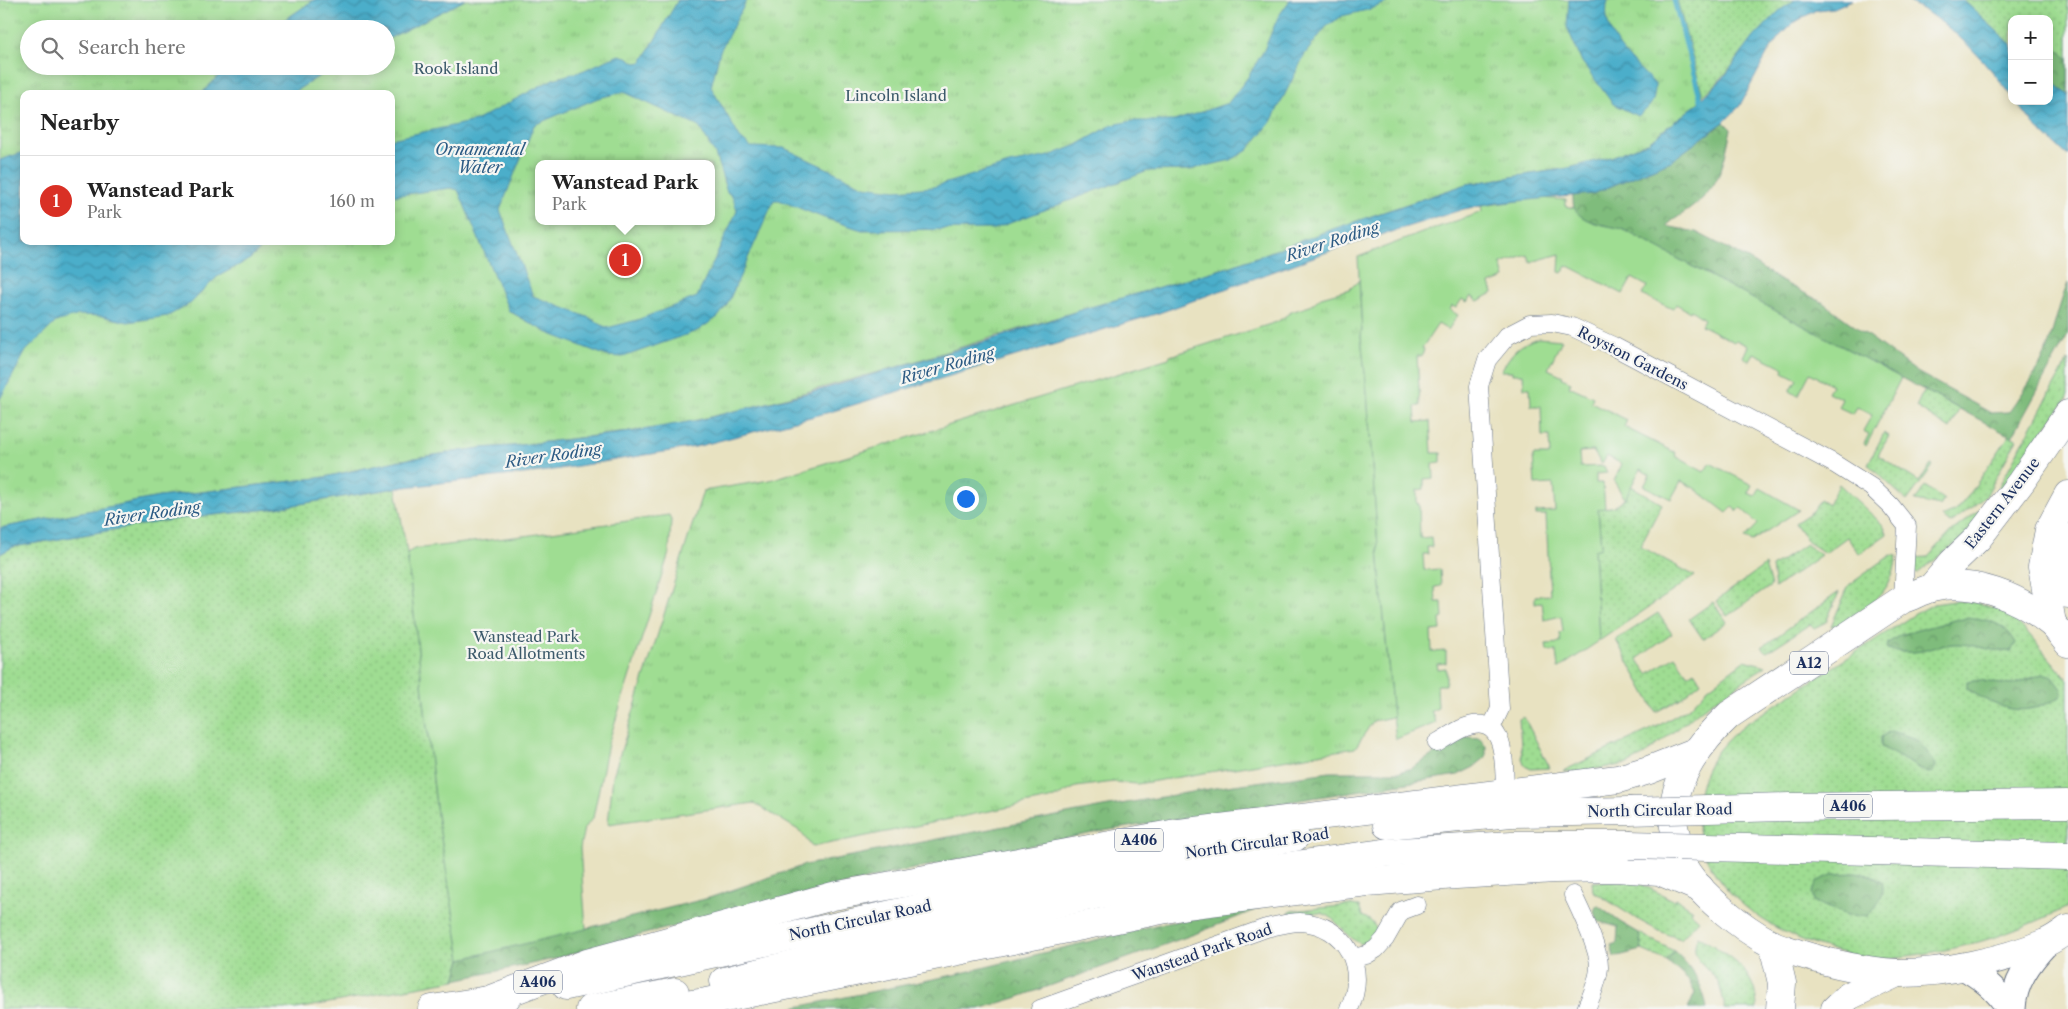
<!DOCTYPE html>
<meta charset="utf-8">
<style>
body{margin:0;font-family:"Libre Caslon Text",serif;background:#f2f2f2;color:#222}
.controls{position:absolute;right:15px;top:15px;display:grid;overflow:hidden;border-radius:10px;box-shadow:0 2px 12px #0003}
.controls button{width:45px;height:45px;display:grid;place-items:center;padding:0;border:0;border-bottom:1px solid #e0e0e0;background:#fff;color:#222;font:25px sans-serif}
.you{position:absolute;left:965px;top:498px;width:18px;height:18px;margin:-12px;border:4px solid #fff;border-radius:50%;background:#1a73e8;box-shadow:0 0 0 8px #1a73e833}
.badge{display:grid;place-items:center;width:32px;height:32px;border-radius:50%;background:#d93025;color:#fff;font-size:16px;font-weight:700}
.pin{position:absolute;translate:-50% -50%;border:2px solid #fff;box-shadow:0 1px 5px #0006}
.popup{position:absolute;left:535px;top:160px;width:180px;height:65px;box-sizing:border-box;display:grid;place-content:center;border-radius:10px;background:#fff;filter:drop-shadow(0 1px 4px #0005);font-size:16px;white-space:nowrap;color:#767676}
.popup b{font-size:19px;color:#222}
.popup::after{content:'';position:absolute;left:50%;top:100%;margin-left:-10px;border:10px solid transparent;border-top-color:#fff}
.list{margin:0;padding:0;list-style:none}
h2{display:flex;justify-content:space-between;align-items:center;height:65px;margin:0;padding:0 20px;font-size:21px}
h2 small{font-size:16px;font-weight:400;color:#767676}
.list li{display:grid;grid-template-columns:32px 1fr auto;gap:15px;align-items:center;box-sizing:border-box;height:90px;padding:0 20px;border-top:1px solid #e0e0e0}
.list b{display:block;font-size:19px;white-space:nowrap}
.list p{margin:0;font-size:16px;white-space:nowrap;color:#767676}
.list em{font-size:16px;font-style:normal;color:#767676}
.icon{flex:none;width:28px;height:28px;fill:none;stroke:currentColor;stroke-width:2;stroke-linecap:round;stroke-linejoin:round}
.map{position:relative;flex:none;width:2068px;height:1009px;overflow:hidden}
.search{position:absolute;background:#fff;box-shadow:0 2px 12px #0003;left:20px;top:20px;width:375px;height:55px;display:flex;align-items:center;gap:12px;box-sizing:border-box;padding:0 18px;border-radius:28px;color:#767676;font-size:19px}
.panel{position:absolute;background:#fff;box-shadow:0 2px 12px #0003;left:20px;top:90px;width:375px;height:155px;border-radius:10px}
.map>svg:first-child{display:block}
.grass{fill:url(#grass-dots);stroke:#5d8678}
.forest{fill:url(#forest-crowns);stroke:#4d766d}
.park{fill:url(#park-tufts);stroke:#5d8678;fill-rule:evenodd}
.garden{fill:#9fdd92;stroke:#5d8678}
.water{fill:url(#water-waves);stroke:#336e94;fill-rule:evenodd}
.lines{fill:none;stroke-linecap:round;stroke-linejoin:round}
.stream{stroke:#4baeca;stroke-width:5}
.street-casing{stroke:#636e81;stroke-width:19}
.secondary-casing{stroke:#636e81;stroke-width:27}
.highway-casing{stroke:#636e81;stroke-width:29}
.street{stroke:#fff;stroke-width:18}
.secondary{stroke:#fff;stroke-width:25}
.highway{stroke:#fff;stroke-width:28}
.highway-bridge-casing{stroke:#636e81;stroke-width:29;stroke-linecap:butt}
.highway-bridge{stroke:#fff;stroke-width:28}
.labels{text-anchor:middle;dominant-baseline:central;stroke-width:4.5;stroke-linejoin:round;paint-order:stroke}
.shield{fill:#f6f6f2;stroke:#5d6b8a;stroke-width:1}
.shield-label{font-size:14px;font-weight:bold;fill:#1b2f5e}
.park-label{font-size:15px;fill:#3c5a6b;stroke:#f6f6f2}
.street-label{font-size:15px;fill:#1b2f5e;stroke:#f6f6f2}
.water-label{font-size:16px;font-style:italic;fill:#2c5b84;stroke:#f6f6f2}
</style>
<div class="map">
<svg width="2068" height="1009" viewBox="0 0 2068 1009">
<defs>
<pattern id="grass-dots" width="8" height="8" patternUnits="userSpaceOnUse" patternTransform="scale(1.25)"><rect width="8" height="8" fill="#9fdd92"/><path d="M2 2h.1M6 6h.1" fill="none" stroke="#88be80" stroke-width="1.8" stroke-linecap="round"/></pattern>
<pattern id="forest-crowns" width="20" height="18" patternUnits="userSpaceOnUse" patternTransform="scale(1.25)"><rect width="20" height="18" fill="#7fbc7c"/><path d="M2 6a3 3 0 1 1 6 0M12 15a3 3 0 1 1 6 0" fill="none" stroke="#679969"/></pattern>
<pattern id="park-tufts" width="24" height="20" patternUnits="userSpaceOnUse" patternTransform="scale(1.25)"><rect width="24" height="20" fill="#9fdd92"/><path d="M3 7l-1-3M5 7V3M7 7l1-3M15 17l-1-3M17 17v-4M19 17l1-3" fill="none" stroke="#88be80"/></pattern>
<pattern id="water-waves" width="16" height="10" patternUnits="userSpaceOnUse" patternTransform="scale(1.25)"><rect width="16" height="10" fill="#4baeca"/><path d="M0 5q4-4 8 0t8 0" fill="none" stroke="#3e8ea7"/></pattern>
</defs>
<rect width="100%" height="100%" fill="#f6f6f2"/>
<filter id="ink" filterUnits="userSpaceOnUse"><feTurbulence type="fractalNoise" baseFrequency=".02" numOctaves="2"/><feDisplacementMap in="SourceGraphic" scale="10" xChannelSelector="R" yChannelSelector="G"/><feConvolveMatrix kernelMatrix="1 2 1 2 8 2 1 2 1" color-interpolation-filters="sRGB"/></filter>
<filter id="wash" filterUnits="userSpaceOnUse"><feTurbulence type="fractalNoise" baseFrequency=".0096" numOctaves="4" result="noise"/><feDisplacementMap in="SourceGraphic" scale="20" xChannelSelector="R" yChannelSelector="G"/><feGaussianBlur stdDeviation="1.12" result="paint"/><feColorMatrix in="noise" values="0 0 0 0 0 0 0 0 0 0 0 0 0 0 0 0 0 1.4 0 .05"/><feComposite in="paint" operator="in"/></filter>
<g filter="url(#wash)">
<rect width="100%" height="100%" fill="#e8e2c1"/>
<g class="grass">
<path d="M1677,0H1795C1758,26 1737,67 1703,96Z"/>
<polygon points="1963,0 2068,0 2068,95 2049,78 2049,19 2012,19 2012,45"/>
<polygon points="2068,360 2068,395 2064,403 1968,534 1918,573 1913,573 1912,558 1928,557 1952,531 1991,501"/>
<polygon points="1924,390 1959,409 1950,429 1916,407"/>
<polygon points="1884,433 1889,436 1878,455 1919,482 1931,465 1933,466 1907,501 1868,464"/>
<polygon points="2009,436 2017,439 1986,496 1951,523 1942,517 1955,511 1969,495"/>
<polygon points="1839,484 1883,525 1887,534 1859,554 1847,537 1825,553 1808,542 1795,523 1813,511 1820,500 1828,505"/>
<path d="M1631,486L1662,504L1640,546L1695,576L1599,641L1594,549L1601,548L1598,508C1620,507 1621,505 1631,486Z"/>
<polygon points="1925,486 1944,500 1940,506 1915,501"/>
<polygon points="396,488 407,553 437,814 461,959 455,980 296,1009 0,1009 0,554 13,547 176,519 270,509"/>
<polygon points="1806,544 1821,555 1775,588 1772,567"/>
<path d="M1891,555L1897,556C1890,599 1869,604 1836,626H1831L1849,585Z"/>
<polygon points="1765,565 1771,586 1727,616 1716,601"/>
<polygon points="1839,592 1826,622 1814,628 1810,624 1767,652 1762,647"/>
<path d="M1954,601H1971L2003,611L2015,620L2028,633L2068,680V907C2017,931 1977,946 1921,954C1908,956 1893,958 1880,958C1805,954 1701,904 1697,819C1696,797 1702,773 1715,755C1723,743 1734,734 1744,725L1915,614L1934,604Z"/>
<polygon points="1713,602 1727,622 1703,639 1689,619"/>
<polygon points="1658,613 1672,634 1637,659 1648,674 1675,656 1688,675 1694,671 1701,682 1681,698 1656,712 1616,640"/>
<polygon points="1745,660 1766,666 1702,709 1643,756 1627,764 1577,772 1563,771 1658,726 1690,707 1707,689"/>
<polygon points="1524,717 1550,768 1531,769 1525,766 1522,758 1519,719"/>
<path d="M1630,881L1643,885L1675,901L1676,899L1692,909L1690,912L1699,920L1681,939C1649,930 1622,909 1593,891L1592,882Z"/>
<path d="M1351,905L1359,906L1362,916C1383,924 1381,947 1363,944C1352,943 1338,921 1327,915C1316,910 1300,916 1289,913L1291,911Z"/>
<polygon points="1639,933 1674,951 1667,961 1642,950"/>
<path d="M1698,936C1727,955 1757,969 1757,1009H1724C1725,1003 1723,999 1722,994C1720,989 1719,983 1716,979C1704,963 1688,958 1698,936Z"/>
</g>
<g class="forest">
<polygon points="2049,45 2059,50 2068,59 2068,95 2049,78"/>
<path d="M1724,122L1731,129C1724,161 1722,183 1695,205C1686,213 1674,218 1666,226L1696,232L1748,259L1779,280L1822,302L1917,372L1991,413L2009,412C2024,391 2040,370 2048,346C2055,324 2059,305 2068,283V335L2012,437L1622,229C1610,226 1578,222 1574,208C1573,204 1573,199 1573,195L1592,194L1671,161Z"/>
<path d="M1975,618C1994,621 2006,625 2016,643L2011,651C1995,653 1978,645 1961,644C1942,643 1930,651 1914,652C1905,653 1896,651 1887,649L1888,643L1900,635L1954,620Z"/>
<path d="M2042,674L2053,677L2062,689L2060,697C2023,719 2001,710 1967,689V682L1980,680L1994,683L2012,685Z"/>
<path d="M1890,731C1919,738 1920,741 1936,765L1933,772L1928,773L1881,747V737Z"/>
<polygon points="1468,737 1480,738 1486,746 1486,757 1474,767 1458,775 1103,831 898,872 648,933 554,959 455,980 461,959 709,898 805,865 1103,807 1227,786 1330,772 1399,772 1412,768 1456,740"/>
<path d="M1855,873L1870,875L1882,882C1886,896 1877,906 1867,916L1847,915L1814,902L1812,893L1818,881L1834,874Z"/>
<polygon points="1597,905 1620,922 1639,933 1642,950 1614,957 1611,945 1617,943 1618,927 1597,921 1594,911"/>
<polygon points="1260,908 1200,932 1016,998 979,1009 787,1009 958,974 1160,924"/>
<path d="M1674,951C1691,966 1704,986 1707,1009H1688L1695,993L1689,981L1667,961Z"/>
</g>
<g class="park">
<path d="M0,0H1677L1703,96L1697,104L1647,143L1611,157L1569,168L1467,184L1333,229L1232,266L1084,309L900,366L752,407L667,427L512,446L480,448L396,461L325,477L159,497L0,528ZM29,29H386V66H29ZM24,94H391V241H24ZM539,164H711V221H539Z"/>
<polygon points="1359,280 1362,332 1361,336 1367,392 1380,574 1393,717 1373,721 1355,748 1137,784 1113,782 1076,787 1054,798 812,847 800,831 754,803 608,824 613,776 703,491 770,480 1169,358 1170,356 1277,322 1291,312 1310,306 1321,297 1350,289"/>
</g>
<g class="garden">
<path d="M1541,198L1566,200V206L1574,208C1582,224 1607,225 1622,229L1901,378L1866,446L1864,444L1869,434L1863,431L1872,415L1857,407L1853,414L1838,407L1842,399L1828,392L1832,385L1810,373L1798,396L1790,391L1797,379L1783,372L1784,368L1754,353L1750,361L1743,357L1748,346L1736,340L1734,342L1701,325L1704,319L1691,310L1690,312L1676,304L1673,309L1642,295L1647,286L1632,278L1623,294L1567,265L1562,273L1559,272L1560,254L1531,262L1528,255L1501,264L1505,278L1490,284L1493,293L1478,301L1471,296L1467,302L1462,299L1456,308L1452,306L1450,310L1458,315L1448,330L1438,324L1422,348L1424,349L1422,356H1417L1420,406H1415L1416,422L1430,421L1432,453H1441V463L1433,464L1434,478L1424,479V489L1417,490V504H1419L1420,538L1431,537L1432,547H1427L1428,554H1423L1424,570L1440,569L1441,586L1435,587L1436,602H1442L1443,618L1440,619L1441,630L1431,631L1432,652L1446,651V663L1437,664L1438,669L1446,668V685H1437L1438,708L1431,711L1436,723L1396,739L1393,717L1380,574L1367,392L1361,336L1362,332L1358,257L1427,231L1482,212L1481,206Z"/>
<path d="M1538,338L1562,340L1548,369L1563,376L1562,378L1571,382L1569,386L1593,397L1591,402L1627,420L1624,427L1676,453L1675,456L1704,472L1710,463L1752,485L1748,493L1755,496L1760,488L1799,510L1752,541L1745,538L1758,524L1741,508L1738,511L1733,507L1727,513L1694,488L1681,481L1671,499L1644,486L1650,475L1640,469L1625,499L1614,481L1622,464L1607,456L1602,464L1593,451L1579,452L1580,467L1604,466L1607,473L1596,474V483H1603L1605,508L1598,509L1601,548L1594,550L1599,641L1558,669L1556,651H1547L1546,644L1561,643L1560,633L1563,632L1561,616L1544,620L1542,602L1535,603V596L1550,595L1546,515H1536V512L1555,511L1553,484L1535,485L1533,455H1550L1549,436H1542L1541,406H1531L1530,388H1524L1523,374H1512V371H1501C1511,353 1519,344 1538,338Z"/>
<polygon points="669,515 671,520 669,553 608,744 593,818 584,828 580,848 586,929 461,959 437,814 407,553 414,549 531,535"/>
</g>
<g class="water">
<polygon points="314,0 465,0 386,40 386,29 271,29"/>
<path d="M678,0H747L720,51L711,87L740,138L751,147L784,148L864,186L896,190L933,187L1009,164L1049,156L1075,146L1112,125L1132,121H1174L1228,103L1248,77L1264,50L1278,17L1290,0H1393L1371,9L1342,16L1326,27L1305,54L1271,122L1248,150L1231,160L1189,170L1148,171L994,229L862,230L824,218L779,200H774L727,305L718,317L697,331L623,357L607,356L548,333L509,311L458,190L451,188L391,196V139L475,121L553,79L582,71L619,55L627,57L636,63L642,62ZM624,92L699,127L715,154L727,192L733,198L737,211L697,297L637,320L607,328L590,318L533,296L500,210L534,125L598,98Z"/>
<path d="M1569,0H1608C1599,35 1633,62 1655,84C1655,101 1652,106 1638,116L1613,104L1582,62L1567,27Z"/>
<polygon points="1795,0 1852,0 1834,8 1816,10 1792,24 1779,37 1769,51 1739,107 1724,122 1671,161 1592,194 1497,203 1464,209 1330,251 1159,313 830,412 695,447 541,472 396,488 270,509 176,519 13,547 0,554 0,528 159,497 325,477 396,461 480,448 512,446 631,432 699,420 820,390 990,340 1084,309 1232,266 1333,229 1467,184 1569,168 1611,157 1647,143 1697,104 1724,77 1754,37 1779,11"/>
<path d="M1905,0H1963L2012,45V96C1982,57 1950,22 1905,0Z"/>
<polygon points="228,66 335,66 291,94 201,94"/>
<polygon points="2049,78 2068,95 2068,156 2034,125 2016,101 2049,101"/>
<polygon points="24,152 24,241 269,241 250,259 217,277 191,303 168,316 128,322 102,316 79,315 56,322 26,351 0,399 0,160"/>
</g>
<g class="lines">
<polyline class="stream" points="1674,0 1701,100 1705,104"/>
</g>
</g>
<g filter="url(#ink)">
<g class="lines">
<defs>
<g id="street">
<polyline points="1491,728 1500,709 1479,386 1487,360 1507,336 1530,324 1552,323 1572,327 1613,346 1833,463 1871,487 1891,506 1907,526 1903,599"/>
<path d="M1437,743C1445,738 1453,733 1461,729C1507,709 1504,762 1505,792"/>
<path d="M1573,895C1581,912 1600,950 1599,968C1598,983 1591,996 1586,1009"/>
<polyline points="1353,958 1366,955 1376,949 1385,939 1401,911 1417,905"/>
<path d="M1040,1009L1266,928C1276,926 1289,922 1300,922C1347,924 1368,969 1349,1009"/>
</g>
<g id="secondary">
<path d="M1961,966C1981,977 1997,989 2009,1009"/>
<path d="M2013,1009C2014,982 2029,962 2047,943"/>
</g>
<g id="highway">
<polyline points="2068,538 2064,570 2068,594"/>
<polyline points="1931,588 1953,562 1978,538 2021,482 2068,414"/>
<polyline points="2052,623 2042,567 2049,530 2068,495"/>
<path d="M2068,643C2063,637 2057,628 2051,623C2019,597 1973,578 1932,588C1922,590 1913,596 1903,599L1729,715C1702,740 1672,779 1673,819C1673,826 1676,834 1678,842C1679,848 1679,858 1682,864C1697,893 1743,929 1772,944C1779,948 1789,950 1797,953C1829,963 1863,971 1897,973C1941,974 2005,960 2045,943C2053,940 2061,934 2068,929"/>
<polyline points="1387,825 1511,813 1629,811"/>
<polyline points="1773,945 1782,983 1780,1009"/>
<polyline points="724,981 932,930 1090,896 1193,879 1383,853 1512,845 1629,845"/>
<polyline points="566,986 1087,871 1295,837"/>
<polyline points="488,1000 587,963 833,896 1171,834 1618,779 1649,770 1697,751"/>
<polyline points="432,1009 507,997"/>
<polyline points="590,1009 675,992"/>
<polyline points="654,1009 706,1002 1186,905 1367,882 1456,875 1555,869 1616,868 1659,871 1700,888"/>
<polyline points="1835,1009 1849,996 1897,973"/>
</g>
</defs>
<use href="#street" class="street-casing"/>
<use href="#secondary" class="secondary-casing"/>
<use href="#highway" class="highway-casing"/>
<use href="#street" class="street"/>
<use href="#secondary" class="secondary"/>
<use href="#highway" class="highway"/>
<defs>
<g id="highway-bridge">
<polyline points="1629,811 1789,807 2068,804"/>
<polyline points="1629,845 2068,856"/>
</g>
</defs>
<use href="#highway-bridge" class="highway-bridge-casing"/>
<use href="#highway-bridge" class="highway-bridge"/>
</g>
</g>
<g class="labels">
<g class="shield">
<rect x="1790" y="651.5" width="38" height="23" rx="4"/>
<rect x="1824" y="794.5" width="48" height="23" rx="4"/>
<rect x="1115" y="828.5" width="48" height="23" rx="4"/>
<rect x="514" y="970.5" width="48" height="23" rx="4"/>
</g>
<g class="shield-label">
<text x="1809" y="663">A12</text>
<text x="1848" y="806">A406</text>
<text x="1139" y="840">A406</text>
<text x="538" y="982">A406</text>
</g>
<g class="park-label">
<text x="456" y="68">Rook Island</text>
<text x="896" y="95">Lincoln Island</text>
<text x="526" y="636">Wanstead Park<tspan x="526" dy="17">Road Allotments</tspan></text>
</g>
<g class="street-label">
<text transform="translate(1633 358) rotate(27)">Royston Gardens</text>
<text transform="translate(2002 503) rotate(-52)">Eastern Avenue</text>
<text transform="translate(1660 810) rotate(-1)">North Circular Road</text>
<text transform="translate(1257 843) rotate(-8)">North Circular Road</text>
<text transform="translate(860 920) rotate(-12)">North Circular Road</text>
<text transform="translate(1202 952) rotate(-19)">Wanstead Park Road</text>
</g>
<g class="water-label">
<text x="480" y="149">Ornamental<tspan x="480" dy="18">Water</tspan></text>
<text transform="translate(1332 241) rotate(-18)">River Roding</text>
<text transform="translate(947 365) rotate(-16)">River Roding</text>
<text transform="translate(553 455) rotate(-8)">River Roding</text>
<text transform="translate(152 513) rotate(-8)">River Roding</text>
</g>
</g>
</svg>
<div class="controls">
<button>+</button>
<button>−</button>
</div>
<div class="you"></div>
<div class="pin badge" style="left:625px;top:260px">1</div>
<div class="popup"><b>Wanstead Park</b>Park</div>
<div class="search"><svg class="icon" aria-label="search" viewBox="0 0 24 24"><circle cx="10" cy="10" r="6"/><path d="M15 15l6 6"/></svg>Search here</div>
<section class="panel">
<h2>Nearby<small></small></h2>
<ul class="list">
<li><span class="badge">1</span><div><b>Wanstead Park</b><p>Park</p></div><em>160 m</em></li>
</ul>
</section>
</div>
